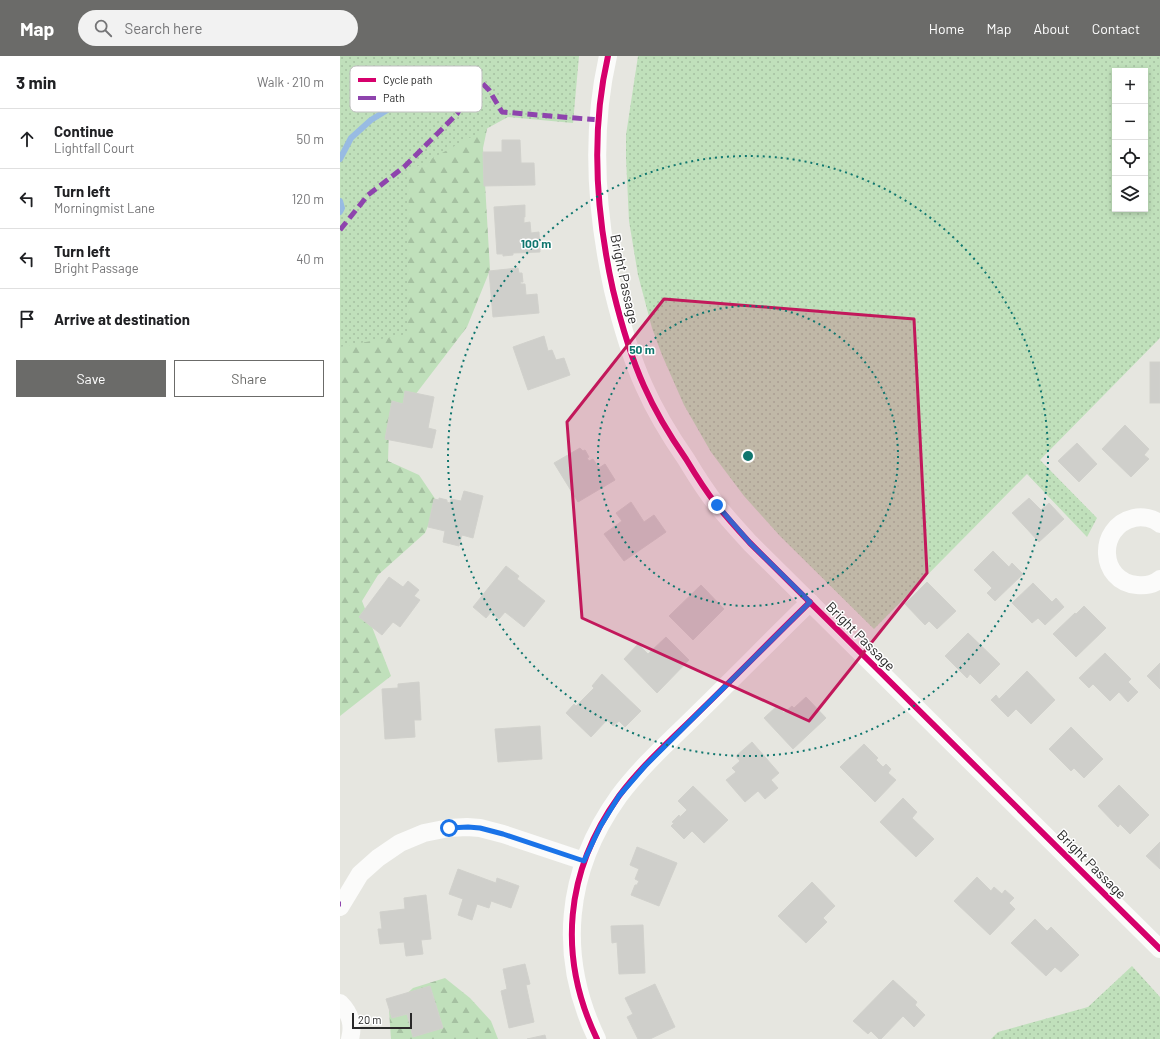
<!DOCTYPE html>
<meta charset="utf-8">
<style>
body{margin:0;font-family:Barlow,sans-serif;background:#f2f2f2;color:#202124}
.controls{position:absolute;right:12px;top:12px;display:grid;overflow:hidden;border-radius:0px;box-shadow:0 2px 6px #0003}
.controls button{width:36px;height:36px;display:grid;place-items:center;padding:0;border:0;border-bottom:1px solid #e0e0e0;background:#fff;color:#202124;font:20px sans-serif}
.scale{position:absolute;left:12px;bottom:10px;width:60px;box-sizing:border-box;padding-left:4px;border:2px solid #292929;border-top:0;font-size:11px;line-height:14px;white-space:nowrap;color:#292929;-webkit-text-stroke:3px #fff;paint-order:stroke}
.stop{position:absolute;width:12px;height:12px;margin:-9px;border:3px solid #1a73e8;border-radius:50%;background:#fff}
.stop.end{background:#1a73e8;border-color:#fff;box-shadow:0 1px 4px #0008}
.list{margin:0;padding:0;list-style:none}
h2{display:flex;justify-content:space-between;align-items:center;height:52px;margin:0;padding:0 16px;font-size:17px}
h2 small{font-size:13px;font-weight:400;color:#757577}
.list li{display:grid;grid-template-columns:26px 1fr auto;gap:12px;align-items:center;box-sizing:border-box;height:60px;padding:0 16px;border-top:1px solid #e0e0e0}
.list b{display:block;font-size:15px;white-space:nowrap}
.list p{margin:0;font-size:13px;white-space:nowrap;color:#757577}
.list em{font-size:13px;font-style:normal;color:#757577}
.actions{display:flex;gap:8px;padding:12px 16px}
.actions a{flex:1;padding:9px 0;border:1px solid #6b6b69;border-radius:0px;text-align:center;font-size:14px;color:#6b6b69}
.actions .main{background:#6b6b69;color:#fff}
.icon{flex:none;width:22px;height:22px;fill:none;stroke:currentColor;stroke-width:2;stroke-linecap:round;stroke-linejoin:round}
.map{position:relative;flex:none;width:820px;height:983px;overflow:hidden}
header{display:flex;align-items:center;gap:24px;box-sizing:border-box;height:56px;padding:0 20px;background:#6b6b69;color:#fff}
header strong{font-size:19px}
nav{display:flex;gap:22px;margin-inline-start:auto;font-size:14px}
.search{width:280px;height:36px;background:#f2f2f2;display:flex;align-items:center;gap:10px;box-sizing:border-box;padding:0 14px;border-radius:22px;color:#757577;font-size:15px}
main{display:flex}
aside{flex:1;background:#fff}
.map>svg:first-child{display:block}
.forest{fill:url(#forest-firs)}
.park{fill:url(#park-dots);fill-rule:evenodd}
.lines{fill:none;stroke-linecap:round;stroke-linejoin:round}
.stream{stroke:#98bbe3;stroke-width:6}
.building{fill:#cfcfcb;stroke:#d1d1cc}
.street{stroke:#fbfbfa;stroke-width:18}
.quiet{stroke:#8e44ad;stroke-width:5;stroke-dasharray:10 5;stroke-linecap:butt}
.cycleway-casing{stroke:#fff;stroke-width:8}
.cycleway{stroke:#d6006c;stroke-width:6}
.route{stroke:#1a73e8;stroke-width:5}
.marked{fill:#c2185b;fill-opacity:0.2;stroke:#c2185b;stroke-width:3;stroke-linejoin:round}
.ring{fill:none;stroke:#0f766e;stroke-width:2;stroke-dasharray:2 4}
.labels{text-anchor:middle;dominant-baseline:central;stroke-width:3;stroke-linejoin:round;paint-order:stroke}
.street-label{font-size:14px;fill:#292929;stroke:#fff}
.key{fill:#fff;stroke:#bfbfbf;stroke-width:1}
.key-label{font-size:11px;fill:#292929}
.centre{fill:#0f766e;stroke:#fff;stroke-width:2}
.ring-label{font-size:12px;text-anchor:middle;font-weight:bold;fill:#0f766e;stroke:#fff;stroke-width:3;stroke-linejoin:round;paint-order:stroke}
</style>
<header>
<strong>Map</strong>
<div class="search"><svg class="icon" aria-label="search" viewBox="0 0 24 24"><circle cx="10" cy="10" r="6"/><path d="M15 15l6 6"/></svg>Search here</div>
<nav><a>Home</a><a>Map</a><a>About</a><a>Contact</a></nav>
</header>
<main>
<aside>
<h2>3 min<small>Walk · 210 m</small></h2>
<ul class="list">
<li><svg class="icon" aria-label="ahead" viewBox="0 0 24 24"><path d="M12 20V5M6 11l6-6 6 6"/></svg><div><b>Continue</b><p>Lightfall Court</p></div><em>50 m</em></li>
<li><svg class="icon" aria-label="left" viewBox="0 0 24 24"><path d="M17 20v-9H6M10 6l-5 5 5 5"/></svg><div><b>Turn left</b><p>Morningmist Lane</p></div><em>120 m</em></li>
<li><svg class="icon" aria-label="left" viewBox="0 0 24 24"><path d="M17 20v-9H6M10 6l-5 5 5 5"/></svg><div><b>Turn left</b><p>Bright Passage</p></div><em>40 m</em></li>
<li><svg class="icon" aria-label="arrive" viewBox="0 0 24 24"><path d="M6 21V4h12l-3 4 3 4H6"/></svg><div><b>Arrive at destination</b></div></li>
</ul>
<div class="actions"><a class="main">Save</a><a>Share</a></div>
</aside>
<div class="map">
<svg width="820" height="983" viewBox="0 0 820 983">
<defs>
<pattern id="forest-firs" width="22" height="20" patternUnits="userSpaceOnUse"><rect width="22" height="20" fill="#c0e0bb"/><path d="M5 1l3.5 6h-7zM16 11l3.5 6h-7z" fill="#a5c0a1"/></pattern>
<pattern id="park-dots" width="8" height="8" patternUnits="userSpaceOnUse"><rect width="8" height="8" fill="#c0e0bb"/><path d="M2 2h.1M6 6h.1" fill="none" stroke="#a5c0a1" stroke-width="1.8" stroke-linecap="round"/></pattern>
</defs>
<rect width="100%" height="100%" fill="#e6e6e0"/>
<g class="forest">
<polygon points="0,0 150,59 143,92 150,214 127,271 49,373 48,405 79,419 98,447 85,477 38,519 22,545 51,620 0,660"/>
<polygon points="105,922 130,942 151,965 158,983 51,983 49,954 73,932"/>
</g>
<g class="park">
<polygon points="0,0 239,0 233,67 168,61 69,115 67,278 0,291"/>
<path d="M298,0H820V282L700,404L757,462L747,481L687,418L534,573L440,480L404,440L371,396L344,349L322,299L312,272L298,219L289,165L286,102V79ZM775,15H805V153H775Z"/>
<polygon points="792,910 820,941 820,983 651,983 658,976 748,951"/>
</g>
<g class="lines">
<g class="stream">
<polyline points="0,103 11,82 31,64 86,30"/>
<polyline points="0,145 2,152 0,156"/>
</g>
</g>
<g class="building">
<polygon points="162,84 180,84 181,107 194,107 195,129 144,130 143,96 162,96"/>
<polygon points="185,149 185,161 184,161 184,167 190,166 191,177 199,176 200,196 173,197 173,199 163,200 163,198 157,198 154,151"/>
<polygon points="178,212 179,217 182,217 183,226 180,226 181,228 185,228 186,239 197,238 199,257 153,261 149,215"/>
<polygon points="204,280 208,295 212,294 216,304 224,302 230,319 188,334 173,291"/>
<rect x="810" y="306" width="10" height="41"/>
<polygon points="65,335 94,341 88,372 96,374 92,392 45,383 52,345 63,348"/>
<polygon points="785,369 809,393 804,399 809,403 791,421 762,393"/>
<polygon points="737,387 757,408 739,426 718,405"/>
<polygon points="240,392 243,395 245,394 249,401 247,402 249,405 253,403 259,412 265,408 275,424 238,446 214,407"/>
<polygon points="124,435 143,440 133,482 122,479 119,490 103,486 105,475 88,471 94,443 99,444 99,442 107,444 107,446 110,447 111,443 121,445"/>
<polygon points="689,442 701,454 709,447 724,463 699,486 672,457"/>
<polygon points="291,446 304,466 314,459 326,476 284,505 264,478 282,465 276,457"/>
<polygon points="653,495 669,511 672,507 683,518 655,545 647,537 652,532 634,514"/>
<polygon points="166,510 179,520 177,523 205,545 184,571 165,556 159,563 151,556 146,562 133,551"/>
<polygon points="49,521 63,531 68,525 79,534 74,540 80,544 60,571 53,566 42,579 19,561"/>
<polygon points="587,526 616,555 597,573 589,565 585,569 565,548"/>
<polygon points="693,527 712,546 716,542 724,551 705,569 698,562 692,567 672,547"/>
<polygon points="361,529 384,553 353,584 329,560"/>
<polygon points="744,550 766,572 736,601 713,578 735,557 736,558"/>
<polygon points="628,577 660,608 640,628 630,618 627,622 605,600"/>
<polygon points="326,581 349,604 317,637 284,603 298,588 308,598"/>
<polygon points="765,597 791,623 788,626 798,636 788,646 779,636 770,645 753,628 749,632 739,622"/>
<polygon points="820,607 820,633 807,620"/>
<polygon points="687,615 715,644 691,668 676,653 668,661 651,644 656,639 659,643"/>
<polygon points="262,618 301,655 285,671 279,665 273,670 267,664 251,681 226,657 234,648 236,650 254,632 252,630"/>
<polygon points="79,626 81,664 74,664 75,681 45,683 42,633 58,632 58,628"/>
<polygon points="466,641 486,662 453,693 424,662 437,650 444,657 452,650 454,652"/>
<polygon points="200,670 202,703 158,706 155,673"/>
<polygon points="731,671 763,703 744,722 734,712 731,715 709,693"/>
<polygon points="412,686 439,717 431,724 438,732 425,743 418,735 405,746 386,724 396,716 392,712 400,705 396,700"/>
<polygon points="524,688 538,702 536,704 543,711 546,708 551,713 548,717 556,724 535,746 500,711"/>
<polygon points="779,729 809,759 790,778 780,768 778,771 758,750"/>
<polygon points="353,730 388,764 364,787 352,775 344,783 331,770 334,767 332,766 339,759 340,761 347,754 338,745"/>
<polygon points="563,742 577,756 572,762 594,783 576,801 540,766"/>
<polygon points="820,786 820,813 806,800"/>
<polygon points="297,791 337,807 319,850 291,839 295,829 297,829 299,825 295,823 299,813 290,809"/>
<polygon points="118,813 156,827 157,822 179,830 171,852 151,845 149,852 137,848 132,864 118,859 123,843 109,838"/>
<polygon points="637,821 651,835 654,831 662,838 665,834 674,842 669,847 675,853 650,879 614,845"/>
<polygon points="472,826 495,850 483,862 487,866 466,887 438,860"/>
<polygon points="86,839 91,883 81,884 83,898 66,900 64,886 40,888 38,873 42,873 40,856 65,853 64,842"/>
<polygon points="695,863 707,875 711,871 739,899 721,916 715,911 706,920 671,887"/>
<polygon points="303,869 305,917 279,918 277,886 272,887 271,870"/>
<polygon points="185,908 190,928 186,929 194,966 169,972 161,935 167,933 163,913"/>
<polygon points="553,924 577,946 575,949 585,959 574,971 563,960 541,983 539,983 531,975 528,978 513,965"/>
<polygon points="315,928 335,971 310,983 298,983 287,961 293,958 285,942"/>
<polygon points="90,930 103,972 73,981 67,958 52,962 46,943"/>
<polygon points="205,979 206,983 187,983"/>
</g>
<g class="lines">
<g class="street">
<path d="M268,0C250,78 256,157 273,234C281,267 290,299 304,330C315,355 330,380 346,403C355,418 365,434 376,448C387,462 399,475 410,487L820,893"/>
<path d="M820,468C814,462 802,460 794,462C756,471 759,526 797,529C806,530 813,529 820,523"/>
<polyline points="0,851 20,818 38,802 60,787 84,777 109,772 127,771 140,772 163,778 244,805"/>
<path d="M0,947C10,957 14,968 10,983"/>
<path d="M257,983C217,900 225,815 279,740C302,709 333,682 360,655C397,619 433,582 470,546"/>
</g>
<g class="quiet">
<polyline points="0,174 28,139 64,111 117,58 134,29 140,25 149,34 162,56 259,64"/>
<polyline points="0,848 1,848"/>
</g>
<defs>
<g id="cycleway">
<path d="M268,0C250,78 256,157 273,234C281,267 290,299 304,330C315,355 330,380 346,403C355,418 365,434 376,448C387,462 399,475 410,487L820,893"/>
<path d="M257,983C217,900 225,815 279,740C302,709 333,682 360,655C397,619 433,582 470,546"/>
</g>
</defs>
<use href="#cycleway" class="cycleway-casing"/>
<use href="#cycleway" class="cycleway"/>
</g>
<g class="lines">
<polyline class="route" points="109,772 128,771 140,772 163,778 244,805 260,771 279,740 305,710 470,546 410,487 377,449"/>
</g>
<path class="marked" d="M324,243L574,263L587,517L469,665L242,562L227,366Z"/>
<g class="ring">
<circle cx="408" cy="400" r="150"/>
<circle cx="408" cy="400" r="300"/>
</g>
<g class="labels">
<g class="street-label">
<text transform="translate(285 223) rotate(78)">Bright Passage</text>
<text transform="translate(521 580) rotate(45)">Bright Passage</text>
<text transform="translate(752 808) rotate(45)">Bright Passage</text>
</g>
</g>
<rect x="10" y="10" width="132" height="46" rx="6" class="key"/>
<rect x="18" y="22" width="18" height="4" fill="#d6006c"/>
<rect x="18" y="40" width="18" height="4" fill="#8e44ad"/>
<g class="key-label">
<text x="43" y="28">Cycle path</text>
<text x="43" y="46">Path</text>
</g>
<circle cx="408" cy="400" r="6" class="centre"/>
<g class="ring-label">
<text x="196" y="192">100 m</text>
<text x="302" y="298">50 m</text>
</g>
</svg>
<div class="controls">
<button>+</button>
<button>−</button>
<button><svg class="icon" aria-label="locate" viewBox="0 0 24 24"><circle cx="12" cy="12" r="6"/><path d="M12 2v4M12 18v4M2 12h4M18 12h4"/></svg></button>
<button><svg class="icon" aria-label="layers" viewBox="0 0 24 24"><path d="M12 4l9 5-9 5-9-5zM3 14l9 5 9-5"/></svg></button>
</div>
<div class="scale">20 m</div>
<div class="stop" style="left:109px;top:772px"></div>
<div class="stop end" style="left:377px;top:449px"></div>
</div>
</main>
